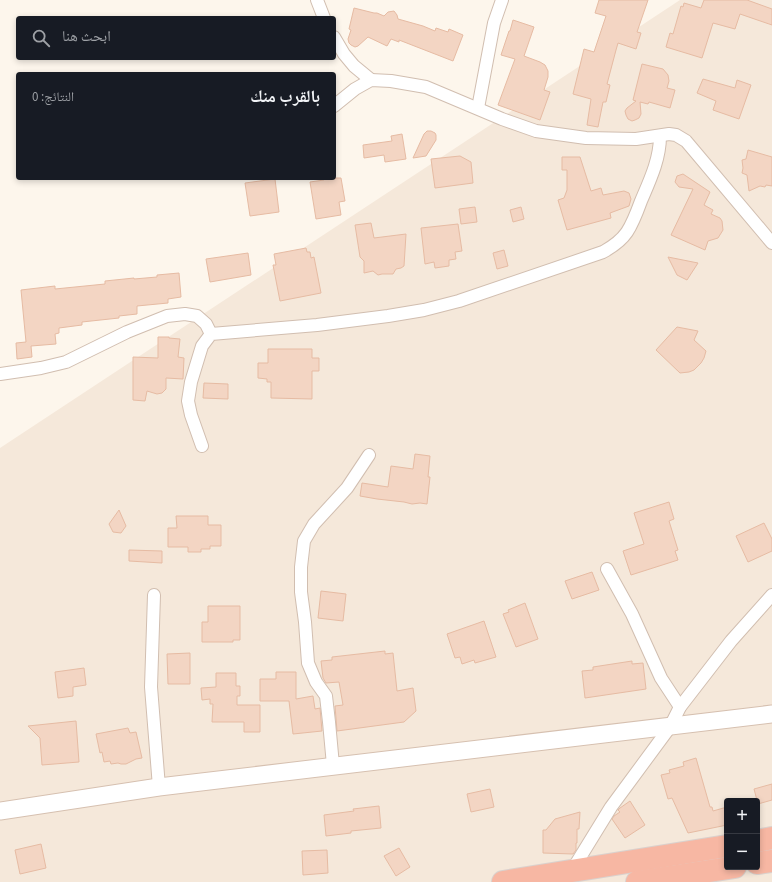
<!DOCTYPE html>
<html lang="ar">
<meta charset="utf-8">
<style>
body{margin:0;font-family:"Source Sans 3","Noto Naskh Arabic",sans-serif;background:#242831;color:#f1f3f6;direction:rtl}
.controls{position:absolute;right:12px;bottom:12px;display:grid;overflow:hidden;border-radius:4px;box-shadow:0 2px 6px #0003}
.controls button{width:36px;height:36px;display:grid;place-items:center;padding:0;border:0;border-bottom:1px solid #363941;background:#171b24;color:#f1f3f6;font:20px sans-serif}
.list{margin:0;padding:0;list-style:none}
h2{display:flex;justify-content:space-between;align-items:center;height:52px;margin:0;padding:0 16px;font-size:17px}
h2 small{font-size:13px;font-weight:400;color:#9ea1a6}
.icon{flex:none;width:22px;height:22px;fill:none;stroke:currentColor;stroke-width:2;stroke-linecap:round;stroke-linejoin:round}
.map{position:relative;flex:none;width:772px;height:882px;overflow:hidden;direction:ltr}
.search{position:absolute;background:#171b24;box-shadow:0 2px 6px #0003;left:16px;top:16px;width:320px;height:44px;display:flex;align-items:center;gap:10px;box-sizing:border-box;padding:0 14px;border-radius:4px;color:#9ea1a6;font-size:15px}
.panel{position:absolute;background:#171b24;box-shadow:0 2px 6px #0003;left:16px;top:72px;width:320px;height:108px;border-radius:4px;direction:rtl}
.map>svg:first-child{display:block}
.residential{fill:#f5e8da;fill-rule:evenodd}
.building{fill:#f3d5c3;stroke:#e6bba3}
.lines{fill:none;stroke-linecap:round;stroke-linejoin:round}
.street-casing{stroke:#d1beb0;stroke-width:14}
.secondary-casing{stroke:#d6c0b0;stroke-width:19}
.highway-casing{stroke:#dad1cd;stroke-width:24}
.street{stroke:#fff;stroke-width:12}
.secondary{stroke:#fff;stroke-width:17}
.highway{stroke:#f7b7a3;stroke-width:22}
</style>
<div class="map">
<svg width="772" height="882" viewBox="0 0 772 882">
<rect width="100%" height="100%" fill="#fdf6ec"/>
<path class="residential" d="M680,0H772V882H0V448ZM727,801H757V867H727Z"/>
<g class="building">
<polygon points="599,0 648,0 637,32 641,33 636,49 618,43 616,50 607,84 610,85 606,102 603,102 598,127 587,125 591,99 573,94 584,49 594,52 606,16 595,13"/>
<polygon points="704,0 747,0 772,9 772,25 740,14 735,29 713,23 702,58 666,47 670,33 673,34 681,6 683,7 684,3 701,8"/>
<polygon points="354,8 374,13 377,13 384,16 388,12 394,11 397,15 398,19 423,26 435,31 436,28 448,32 449,29 463,35 453,61 399,40 399,42 391,39 387,46 368,37 358,46 355,47 351,45 349,43 348,39 351,30 349,29"/>
<polygon points="513,20 534,27 524,56 540,62 545,65 548,71 548,77 544,90 550,92 540,120 498,105 515,59 501,55 509,31 510,31"/>
<polygon points="642,64 663,69 668,75 669,81 667,88 675,90 670,108 649,102 648,104 640,102 641,114 639,118 635,120 632,121 628,119 626,115 625,111 627,108 636,101 633,100"/>
<polygon points="703,79 735,88 737,80 751,85 739,119 713,110 716,101 697,93"/>
<polygon points="427,131 431,131 435,133 436,135 436,140 426,156 413,158 424,134"/>
<polygon points="402,134 406,159 385,162 384,155 364,158 363,145 392,141 391,136"/>
<polygon points="748,150 772,157 772,186 766,185 765,187 760,186 749,191 747,175 742,173 743,168 742,160 746,159"/>
<polygon points="460,156 471,162 473,183 435,188 431,159"/>
<polygon points="562,157 580,157 591,191 601,188 603,195 624,191 629,193 631,199 629,206 610,213 611,218 567,230 558,200 564,198 567,190 567,170 562,170"/>
<polygon points="683,174 710,192 704,205 713,210 711,214 720,218 722,221 723,230 718,238 708,241 705,250 671,235 693,189 679,187 675,182 677,176"/>
<polygon points="324,178 341,178 345,201 339,202 341,215 316,219 310,182 324,180"/>
<polygon points="275,179 279,212 250,216 245,183"/>
<polygon points="475,207 477,222 461,224 459,209"/>
<polygon points="521,207 524,219 513,222 510,210"/>
<polygon points="371,223 374,238 406,234 404,266 401,268 396,269 393,274 382,274 378,275 373,271 364,273 364,261 360,257 355,225"/>
<polygon points="458,224 462,251 455,252 456,259 449,260 449,266 435,268 434,262 425,264 421,228"/>
<polygon points="306,248 307,252 310,252 311,258 314,257 321,293 280,301 273,265 276,265 274,254"/>
<polygon points="504,250 508,266 497,269 493,253"/>
<polygon points="248,253 251,275 210,282 206,259"/>
<polygon points="668,257 698,263 687,280 677,275"/>
<polygon points="179,273 181,297 168,299 168,303 137,306 137,314 119,316 119,318 82,322 82,325 59,328 59,333 55,334 56,344 31,346 32,357 17,359 16,343 26,342 21,290 55,286 55,289 105,284 105,281 134,278 134,279 157,277 157,275"/>
<polygon points="677,327 698,331 694,340 706,351 704,358 701,363 694,370 689,372 680,373 656,350"/>
<polygon points="158,337 169,337 169,338 180,339 178,357 184,358 183,379 166,378 166,389 162,393 157,394 147,391 145,401 133,400 133,357 158,358"/>
<polygon points="268,349 312,349 312,358 319,358 319,371 312,371 312,399 271,398 271,382 267,382 267,379 258,378 258,363 268,363"/>
<polygon points="204,383 228,384 228,399 203,398"/>
<polygon points="415,454 430,456 428,477 430,477 427,504 420,503 412,504 404,502 377,499 360,496 362,483 388,487 391,466 413,469"/>
<polygon points="669,502 674,519 669,521 678,550 675,551 678,560 631,575 623,551 644,544 634,513"/>
<polygon points="119,510 126,526 121,533 113,532 109,524"/>
<polygon points="176,516 208,516 208,525 221,525 221,546 210,546 210,549 201,549 201,552 188,552 188,547 168,547 168,528 177,528"/>
<polygon points="764,523 772,539 772,551 748,562 736,536"/>
<polygon points="129,550 162,551 162,563 129,561"/>
<polygon points="592,572 599,590 572,599 565,581"/>
<polygon points="321,591 346,594 343,621 318,618"/>
<polygon points="525,603 538,639 516,647 503,614 509,612 508,610"/>
<polygon points="208,606 240,606 240,640 233,640 233,642 202,642 202,622 208,622"/>
<polygon points="484,621 496,657 475,663 474,660 462,664 460,657 455,658 447,634"/>
<polygon points="385,651 385,654 393,653 397,691 413,688 416,711 404,722 337,731 335,706 343,705 339,682 326,683 323,678 321,661 332,660 332,657"/>
<polygon points="190,653 190,684 168,684 167,654"/>
<polygon points="632,661 632,664 643,663 646,689 585,698 582,671 593,670 593,667"/>
<polygon points="84,668 86,685 73,687 73,696 58,698 55,672"/>
<polygon points="276,672 296,672 296,699 313,696 315,709 320,708 322,731 293,734 289,701 260,701 260,679 276,679"/>
<polygon points="216,673 236,673 236,686 240,686 240,696 237,696 237,705 260,705 260,732 244,732 244,722 212,722 213,704 210,704 210,699 202,700 201,688 216,687"/>
<polygon points="76,721 79,762 42,765 40,738 28,726"/>
<polygon points="128,728 130,733 136,732 142,758 136,759 126,764 121,764 118,763 111,764 110,761 104,762 102,752 100,753 96,734"/>
<polygon points="696,758 710,807 712,807 713,811 727,807 727,825 688,833 672,798 668,799 661,775 670,773 669,770 684,766 683,762"/>
<polygon points="772,784 772,800 758,804 754,789"/>
<polygon points="490,789 494,807 471,812 467,794"/>
<polygon points="630,801 645,825 625,838 612,819 614,816 620,812 618,810 620,808"/>
<polygon points="379,806 381,828 351,831 351,833 326,836 324,815 354,811 353,809"/>
<polygon points="580,812 579,829 577,829 577,843 576,843 576,850 573,854 543,853 543,830 546,830 555,819"/>
<polygon points="41,844 46,868 20,874 15,850"/>
<polygon points="399,848 410,867 396,876 384,856"/>
<polygon points="327,850 328,873 303,875 302,851"/>
</g>
<g class="lines">
<defs>
<g id="street">
<polyline points="317,0 324,18"/>
<polyline points="334,37 344,54 354,66 371,80"/>
<polyline points="334,106 355,89 371,80 391,81 426,87 502,119 536,131 586,138 636,139 669,134 676,135 686,141 772,243"/>
<polyline points="478,108 494,23 502,0"/>
<polyline points="0,374 41,368 66,362 127,332 167,316 185,314 197,316 206,324 211,334"/>
<path d="M202,446L191,415L188,401L191,382L202,346L211,334L317,325L388,316L424,310L459,301L603,252C612,247 621,241 627,232C633,223 637,212 641,201C650,180 660,159 660,136"/>
<polyline points="607,569 632,614 661,678 680,707"/>
<polyline points="154,595 151,687 159,787"/>
<polyline points="333,765 329,722 326,696 316,682 308,663 305,622 301,592 301,567 304,541 314,524 347,488 369,455"/>
<polyline points="571,872 611,807 670,727 680,707 731,641 772,595"/>
</g>
<polyline id="secondary" points="0,811 159,787 772,714"/>
<g id="highway">
<polyline points="757,841 772,838"/>
<polyline points="757,863 772,861"/>
<polyline points="503,882 727,846"/>
<polyline points="637,882 735,867"/>
</g>
</defs>
<use href="#street" class="street-casing"/>
<use href="#secondary" class="secondary-casing"/>
<use href="#highway" class="highway-casing"/>
<use href="#street" class="street"/>
<use href="#secondary" class="secondary"/>
<use href="#highway" class="highway"/>
</g>
</svg>
<div class="controls">
<button>+</button>
<button>−</button>
</div>
<div class="search"><svg class="icon" aria-label="search" viewBox="0 0 24 24"><circle cx="10" cy="10" r="6"/><path d="M15 15l6 6"/></svg>ابحث هنا</div>
<section class="panel">
<h2>بالقرب منك<small>النتائج: 0</small></h2>
<ul class="list">
</ul>
</section>
</div>
